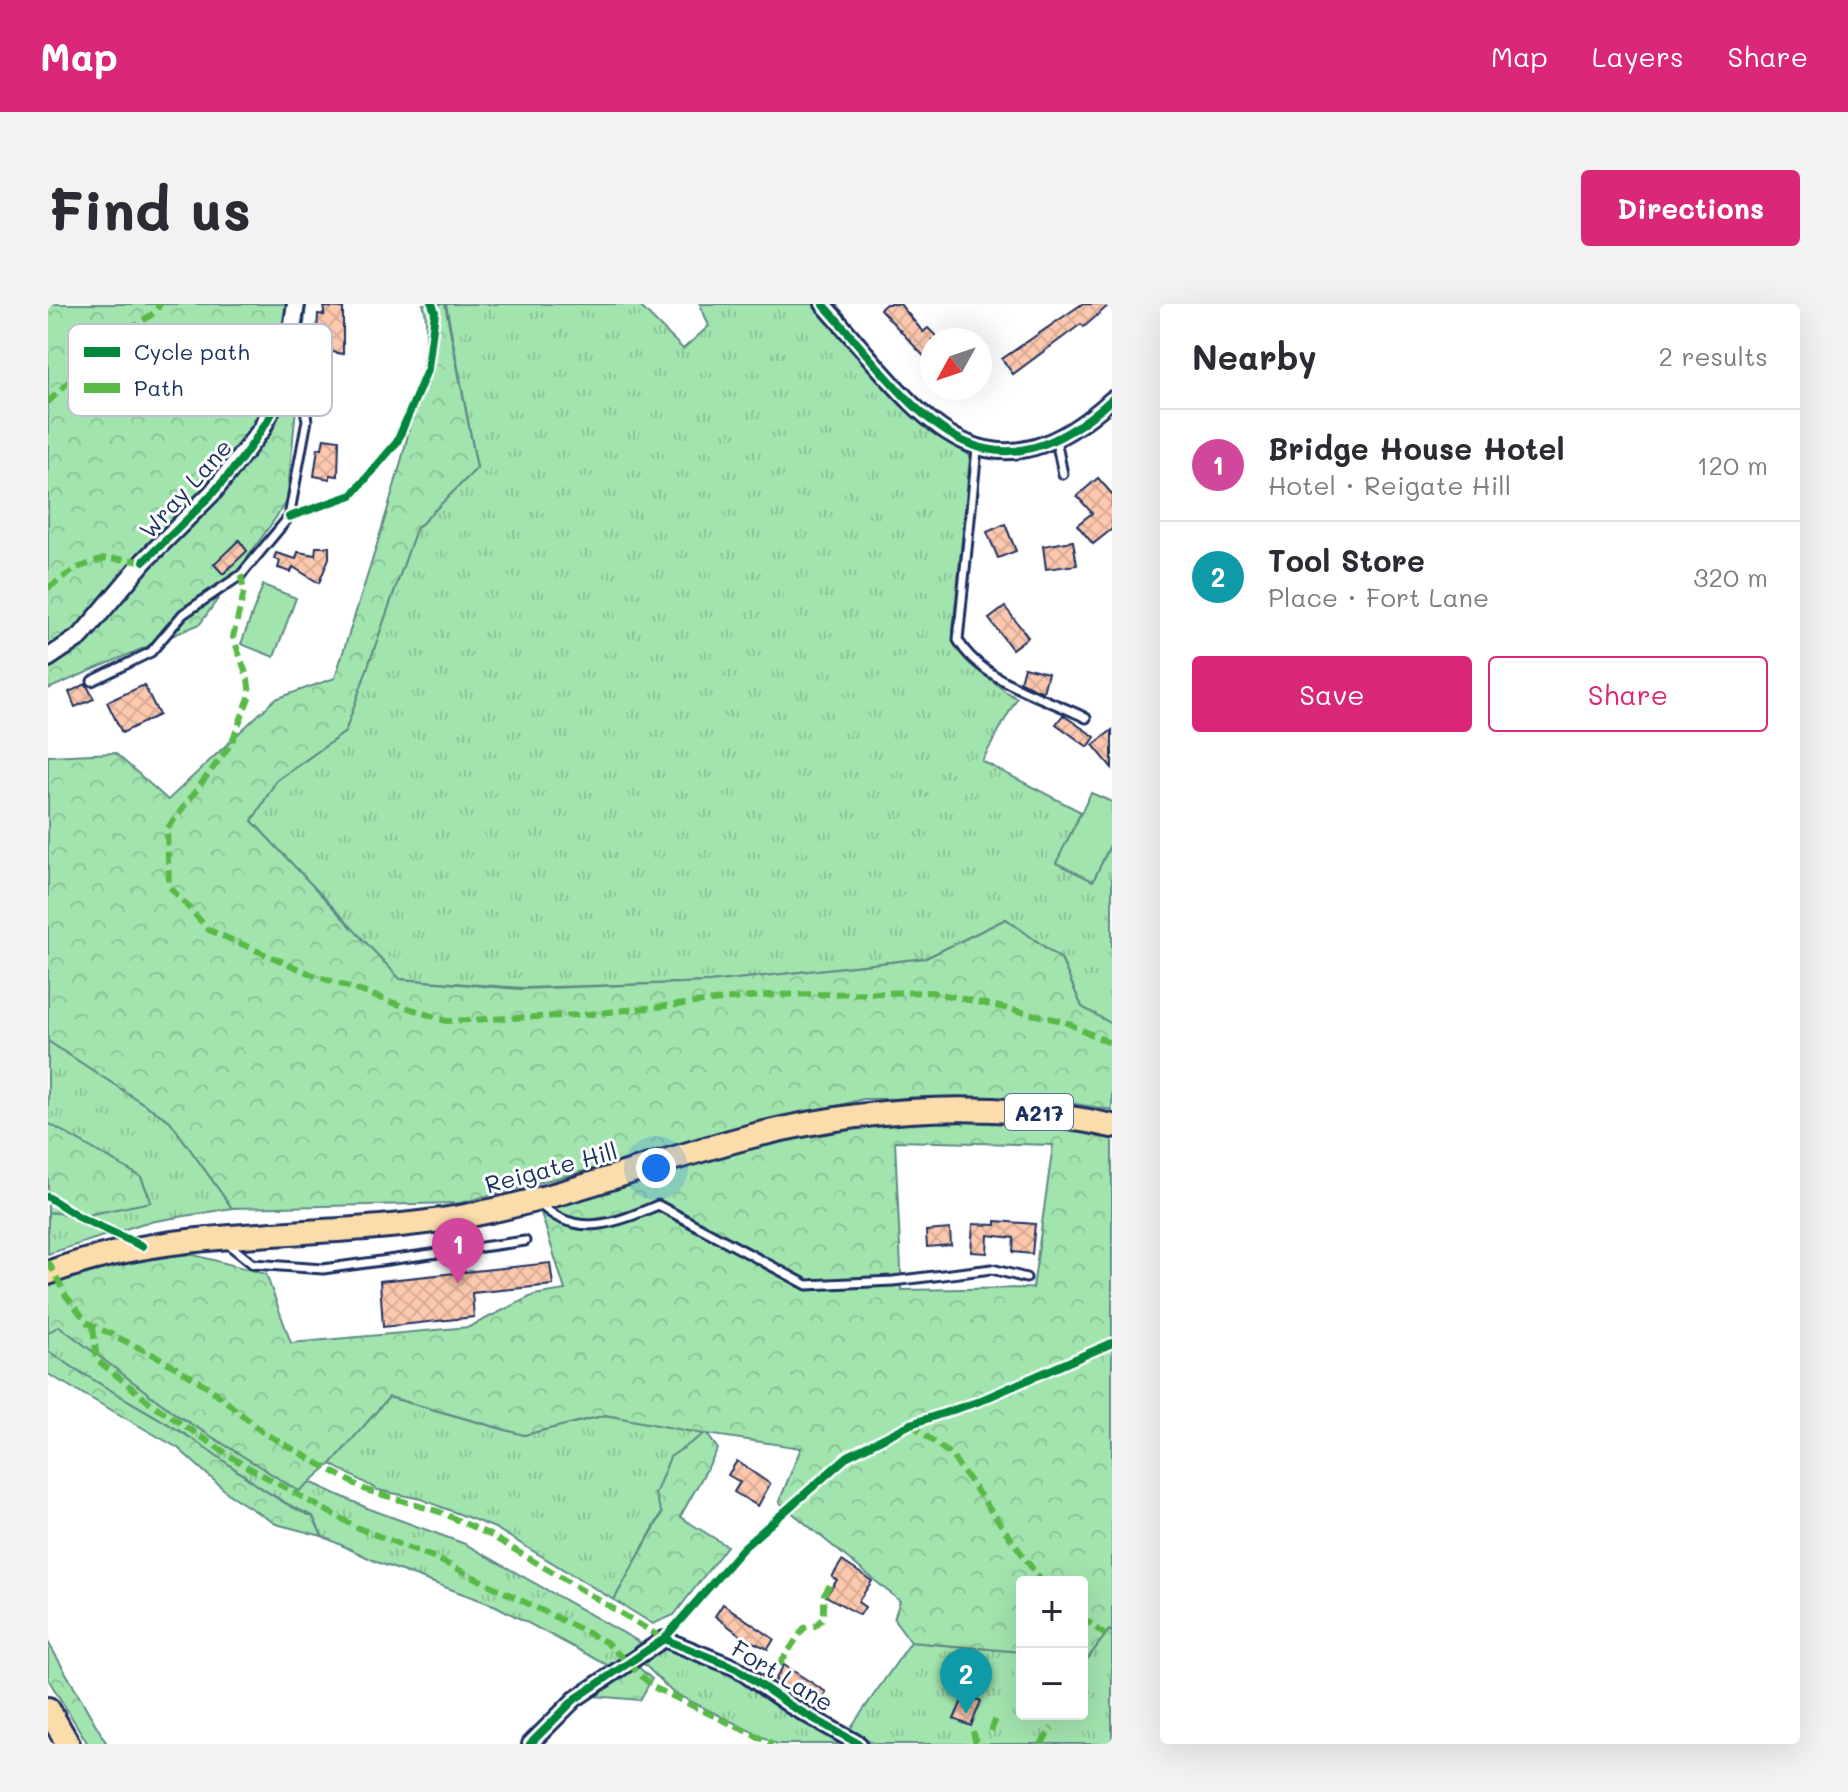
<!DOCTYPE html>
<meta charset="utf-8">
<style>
body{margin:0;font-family:Mali,sans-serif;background:#f2f2f3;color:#2b2b33}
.controls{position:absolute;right:24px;bottom:24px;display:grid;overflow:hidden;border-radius:8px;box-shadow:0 8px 32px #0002}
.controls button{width:72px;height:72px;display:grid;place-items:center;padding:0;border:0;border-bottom:2px solid #e1e1e2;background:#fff;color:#2b2b33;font:40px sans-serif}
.compass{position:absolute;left:872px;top:24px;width:72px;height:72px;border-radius:50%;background:#fff;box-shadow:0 8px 32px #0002;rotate:230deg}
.you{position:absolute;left:608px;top:864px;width:28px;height:28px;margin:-20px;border:6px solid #fff;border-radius:50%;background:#1a73e8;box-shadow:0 0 0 12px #1a73e833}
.badge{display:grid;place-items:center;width:52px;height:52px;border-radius:50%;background:#db2777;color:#fff;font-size:26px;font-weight:700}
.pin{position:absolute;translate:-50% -66px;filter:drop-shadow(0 2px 4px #0008)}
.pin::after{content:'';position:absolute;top:42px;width:28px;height:24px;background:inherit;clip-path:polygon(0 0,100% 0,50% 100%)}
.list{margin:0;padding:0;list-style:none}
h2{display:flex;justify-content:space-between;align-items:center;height:104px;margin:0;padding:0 32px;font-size:34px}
h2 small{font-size:26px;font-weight:400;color:#7c7c81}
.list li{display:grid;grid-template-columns:52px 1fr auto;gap:24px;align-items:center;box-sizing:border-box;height:112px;padding:0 32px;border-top:2px solid #e1e1e2}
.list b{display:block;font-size:30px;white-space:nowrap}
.list p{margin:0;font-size:26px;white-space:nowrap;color:#7c7c81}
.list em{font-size:26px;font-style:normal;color:#7c7c81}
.actions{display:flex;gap:16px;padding:24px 32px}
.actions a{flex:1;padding:18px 0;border:2px solid #db2777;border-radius:8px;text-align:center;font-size:28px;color:#db2777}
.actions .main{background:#db2777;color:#fff}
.map{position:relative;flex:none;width:1064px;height:1440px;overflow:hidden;border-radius:8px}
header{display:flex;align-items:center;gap:48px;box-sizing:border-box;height:112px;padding:0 40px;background:#db2777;color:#fff}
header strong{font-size:38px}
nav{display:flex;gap:44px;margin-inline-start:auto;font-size:28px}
.intro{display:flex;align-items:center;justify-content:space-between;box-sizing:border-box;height:192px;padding:0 48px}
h1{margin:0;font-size:56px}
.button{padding:20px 36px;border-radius:8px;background:#db2777;color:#fff;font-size:28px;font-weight:700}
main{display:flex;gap:48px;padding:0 48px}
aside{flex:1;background:#fff;border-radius:8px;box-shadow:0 8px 32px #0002}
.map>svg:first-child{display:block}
.grass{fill:url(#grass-tufts);stroke:#5e8a86;stroke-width:2}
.forest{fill:url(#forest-crowns);stroke:#5e8a86;stroke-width:2;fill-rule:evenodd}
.pitch{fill:#a2e4ae;stroke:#5e8a86;stroke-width:2}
.building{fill:url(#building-cross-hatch);stroke:#1b2f5e;stroke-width:2}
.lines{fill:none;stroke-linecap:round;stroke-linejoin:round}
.service-casing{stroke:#1b2f5e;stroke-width:13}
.minor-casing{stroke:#1b2f5e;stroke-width:20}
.tertiary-casing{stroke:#1b2f5e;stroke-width:22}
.primary-casing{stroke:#1b2f5e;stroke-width:28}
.service{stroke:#fff;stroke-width:7}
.minor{stroke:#fff;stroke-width:14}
.tertiary{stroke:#fff;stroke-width:16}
.primary{stroke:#faddab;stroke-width:22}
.quiet{stroke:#58b947;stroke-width:6;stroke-dasharray:12 6;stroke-linecap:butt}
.cycleway-casing{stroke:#fff;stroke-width:13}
.cycleway{stroke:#00873e;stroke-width:8}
.labels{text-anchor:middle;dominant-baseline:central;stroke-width:6;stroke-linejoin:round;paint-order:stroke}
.shield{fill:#fff;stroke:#5f6d8e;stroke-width:2}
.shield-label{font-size:22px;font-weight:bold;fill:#1b2f5e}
.street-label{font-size:24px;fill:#1b2f5e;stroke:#fff}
.key{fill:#fff;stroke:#bbc1cf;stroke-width:2}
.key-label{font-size:22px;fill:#1b2f5e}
</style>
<header>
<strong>Map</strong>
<nav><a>Map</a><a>Layers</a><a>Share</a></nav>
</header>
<div class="intro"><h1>Find us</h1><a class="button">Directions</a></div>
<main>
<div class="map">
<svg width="1064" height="1440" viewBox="0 0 1064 1440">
<defs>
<pattern id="grass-tufts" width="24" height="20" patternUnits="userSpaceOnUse" patternTransform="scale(2)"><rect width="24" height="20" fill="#a2e4ae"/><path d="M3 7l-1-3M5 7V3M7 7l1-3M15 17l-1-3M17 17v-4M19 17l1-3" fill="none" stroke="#8bc498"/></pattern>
<pattern id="forest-crowns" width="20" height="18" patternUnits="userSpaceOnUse" patternTransform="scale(2)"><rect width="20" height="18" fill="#a2e4ae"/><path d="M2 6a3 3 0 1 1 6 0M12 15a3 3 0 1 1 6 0" fill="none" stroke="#8bc498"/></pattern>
<pattern id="building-cross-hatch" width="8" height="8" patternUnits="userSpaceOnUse" patternTransform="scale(2)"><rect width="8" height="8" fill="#fdc8ad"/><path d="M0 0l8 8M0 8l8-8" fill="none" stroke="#d8ac97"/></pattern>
</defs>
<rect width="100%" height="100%" fill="#fff"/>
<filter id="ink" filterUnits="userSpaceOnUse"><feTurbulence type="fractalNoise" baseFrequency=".0125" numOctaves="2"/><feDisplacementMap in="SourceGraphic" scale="16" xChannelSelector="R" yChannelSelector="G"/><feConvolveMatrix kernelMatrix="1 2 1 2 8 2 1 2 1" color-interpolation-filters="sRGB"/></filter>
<g filter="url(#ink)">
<g class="grass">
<path d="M398,0H590L635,45L661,22L652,0H768L857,102L922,152L905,327C911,351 921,356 939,371C951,381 952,386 969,394L934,457L1033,508L1009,559L1045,577L1064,537V720L1034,703L1013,655L958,615L878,654L662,678L476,684L351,675L204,517L228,477L297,428L368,225L429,164Z"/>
<polygon points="0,737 122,817 184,904 96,919 0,950 0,908 34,912 103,897 93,873 0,819"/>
<path d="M10,1021L129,1111L251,1187L262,1178L319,1204L417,1240L593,1339L563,1363L448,1302L329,1258L274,1232L265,1212C222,1195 189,1165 152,1140C102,1107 49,1081 0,1047V1029Z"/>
<polygon points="340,1093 476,1131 558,1111 657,1130 566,1296 447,1224 373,1195 330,1186 283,1160"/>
<polygon points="1061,1326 1064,1328 1064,1440 828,1440 799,1429 863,1338 974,1348 974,1410 1034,1410 1034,1362"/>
<polygon points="615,1340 677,1361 739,1406 800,1440 729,1440 624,1388 592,1356"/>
</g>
<g class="forest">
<polygon points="0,0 258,0 239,198 152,320 0,385"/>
<path d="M375,0H397L429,164L368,225L297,428L228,477L204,517L352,675L472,685L662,678L878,654L958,615L1013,655L1034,703L1064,720V806L991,794L815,795L412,899L184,904L122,817L0,737V452L67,449L120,496L227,395L287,374C307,307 396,53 375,0Z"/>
<path d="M851,808L1064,822V1328L1061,1326L1034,1362V1278H974V1348L863,1338L846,1315L852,1297L731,1198L753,1144L659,1130L670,1145L632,1213L679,1242L626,1311L605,1320L566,1296L614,1210L607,1190L622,1153L656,1130L558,1111L476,1131L341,1093L283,1160L251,1187L129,1111L11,1022L0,1029V969L135,948L218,970L243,1039L421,1023L486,991L517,986L489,896L608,860ZM847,837L1005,841L985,984L854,986Z"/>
<polygon points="0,819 93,873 103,898 34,912 0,908"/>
<path d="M0,1047C49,1081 102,1107 152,1140C189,1165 222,1195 265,1213L274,1232L228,1220L182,1191L130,1144L0,1070Z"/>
<polygon points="0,1338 59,1440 40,1440 0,1375"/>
<polygon points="587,1360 604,1375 592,1396 545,1392"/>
</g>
<g class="pitch">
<polygon points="215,281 248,294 226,353 193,340"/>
<polygon points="1043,489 1064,498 1064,537 1045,577 1008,559"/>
</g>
<g class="building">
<polygon points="838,0 852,0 875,28 880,24 892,36 884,36 884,61 832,5"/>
<polygon points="1034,0 1062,0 1036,23 1033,20 965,70 954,55"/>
<polygon points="276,3 295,4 295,50 268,45 270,10 276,11"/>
<polygon points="276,134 291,136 290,172 282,171 282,175 266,172 270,144 274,144"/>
<polygon points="1050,174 1064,190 1064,225 1045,240 1029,221 1044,209 1029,192"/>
<polygon points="957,220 968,247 950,254 939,228"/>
<polygon points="191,236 199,247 175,270 166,260"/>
<polygon points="1025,237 1029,261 998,265 995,242"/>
<polygon points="268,243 281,243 281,254 271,279 245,263 243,268 230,264 232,257 226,254 228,249 248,255 250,248 267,251"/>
<polygon points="957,303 980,333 964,345 941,315"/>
<polygon points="976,363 1000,369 995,388 972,378"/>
<polygon points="38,380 46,395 27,403 21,388"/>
<polygon points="96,381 111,411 74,429 59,398"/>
<polygon points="1015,411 1047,433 1040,443 1008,420"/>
<polygon points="1064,426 1064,464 1045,441"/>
<polygon points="948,917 987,920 984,950 965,948 966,934 940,931 939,949 923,948 925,920 948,921"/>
<polygon points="902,925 903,941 879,943 878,927"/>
<polygon points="502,959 505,981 424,989 426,1013 335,1023 332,977"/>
<polygon points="689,1157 722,1180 710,1202 686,1188 692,1178 680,1171"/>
<polygon points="794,1257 824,1277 810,1298 817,1303 812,1311 778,1292 789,1276 784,1273"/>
<polygon points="675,1300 726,1335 720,1345 696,1334 667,1312"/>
<polygon points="736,1361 778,1388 768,1403 727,1376"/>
<polygon points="917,1390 933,1397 923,1422 906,1415"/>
</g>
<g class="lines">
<defs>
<g id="service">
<polyline points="1008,136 1015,170"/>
<path d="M929,145L910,336C934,378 997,393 1038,414"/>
<polyline points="44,377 103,348 135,310 193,271 241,213 259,116 249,67 242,56"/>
<path d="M490,898C527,936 568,919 610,901L759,981L845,977L944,965L978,974"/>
<polyline points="180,940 205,960 275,965 477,937"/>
</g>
<g id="minor">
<path d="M775,0C864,98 930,218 1064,95"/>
<polyline points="482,1440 527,1395 616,1335 688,1364 743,1402 811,1440"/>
</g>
<polyline id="tertiary" points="0,354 33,332 96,257 165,188 214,125 236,77 248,0"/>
<g id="primary">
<path d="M0,969C133,919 274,937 412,913C512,895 606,857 704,832C822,803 945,795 1064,822"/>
<polyline points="0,1405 20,1440"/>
</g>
</defs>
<use href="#service" class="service-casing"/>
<use href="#minor" class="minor-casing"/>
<use href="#tertiary" class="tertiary-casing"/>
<use href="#primary" class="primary-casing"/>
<use href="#service" class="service"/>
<use href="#minor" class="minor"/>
<use href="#tertiary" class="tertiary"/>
<use href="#primary" class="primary"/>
<g class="quiet">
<polyline points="0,98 56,43 106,9 112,0"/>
<polyline points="193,271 196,288 185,333 200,375 202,391 183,440 119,525 121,582 161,626 263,670 398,717 532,711 722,691 884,688 1015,717 1064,740"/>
<polyline points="0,284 29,264 58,254 96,257"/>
<polyline points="0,957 18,992 40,1019 112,1054 162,1084 213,1127 318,1186 392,1208 442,1231 616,1335 619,1331"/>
<polyline points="45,1023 49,1056 105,1101 196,1161 310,1224 385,1253 558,1338 605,1383 725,1440"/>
<polyline points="863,1120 903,1151 994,1278"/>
<polyline points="1034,1313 1057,1331 1064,1331"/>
<polyline points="731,1361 756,1324 767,1322 776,1313 776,1291 785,1276"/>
<polyline points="925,1427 927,1436 934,1440"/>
<polyline points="943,1427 949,1412"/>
<polyline points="993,1440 1004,1424"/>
</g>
<defs>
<g id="cycleway">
<path d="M775,0C864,98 930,218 1064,95"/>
<polyline points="241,213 304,191 349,138 380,64 387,8 384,0"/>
<path d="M96,257C139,216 185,174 215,123C219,118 226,108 226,102C228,77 212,72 241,55"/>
<polyline points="0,893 33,914 94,942"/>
<polyline points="616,1335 688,1364 743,1402 811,1440"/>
<polyline points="482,1440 527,1395 616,1335 695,1244 800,1152 863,1120 929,1098 1064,1039"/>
</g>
</defs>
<use href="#cycleway" class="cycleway-casing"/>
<use href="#cycleway" class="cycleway"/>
</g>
</g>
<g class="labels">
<rect class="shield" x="957" y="790" width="68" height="36" rx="6"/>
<g class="shield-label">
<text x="991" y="808">A217</text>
</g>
<g class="street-label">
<text transform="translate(137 184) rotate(-48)">Wray Lane</text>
<text transform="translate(503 863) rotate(-15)">Reigate Hill</text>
<text transform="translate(735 1371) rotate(31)">Fort Lane</text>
</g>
</g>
<rect x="20" y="20" width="264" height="92" rx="12" class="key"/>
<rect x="36" y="43" width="36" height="10" fill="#00873e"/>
<rect x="36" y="79" width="36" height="10" fill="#58b947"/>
<g class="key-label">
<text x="86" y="56">Cycle path</text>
<text x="86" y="92">Path</text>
</g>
</svg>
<div class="controls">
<button>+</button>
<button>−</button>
</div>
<svg class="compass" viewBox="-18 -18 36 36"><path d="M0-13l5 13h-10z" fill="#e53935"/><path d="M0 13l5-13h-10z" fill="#7c7c81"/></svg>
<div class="you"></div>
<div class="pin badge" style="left:410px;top:980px;background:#d1479c">1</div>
<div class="pin badge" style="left:918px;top:1410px;background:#0f9aa8">2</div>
</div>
<aside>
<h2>Nearby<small>2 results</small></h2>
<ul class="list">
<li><span class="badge" style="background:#d1479c">1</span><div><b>Bridge House Hotel</b><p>Hotel · Reigate Hill</p></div><em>120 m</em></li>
<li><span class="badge" style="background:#0f9aa8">2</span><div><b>Tool Store</b><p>Place · Fort Lane</p></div><em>320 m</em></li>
</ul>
<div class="actions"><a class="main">Save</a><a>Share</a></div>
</aside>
</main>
